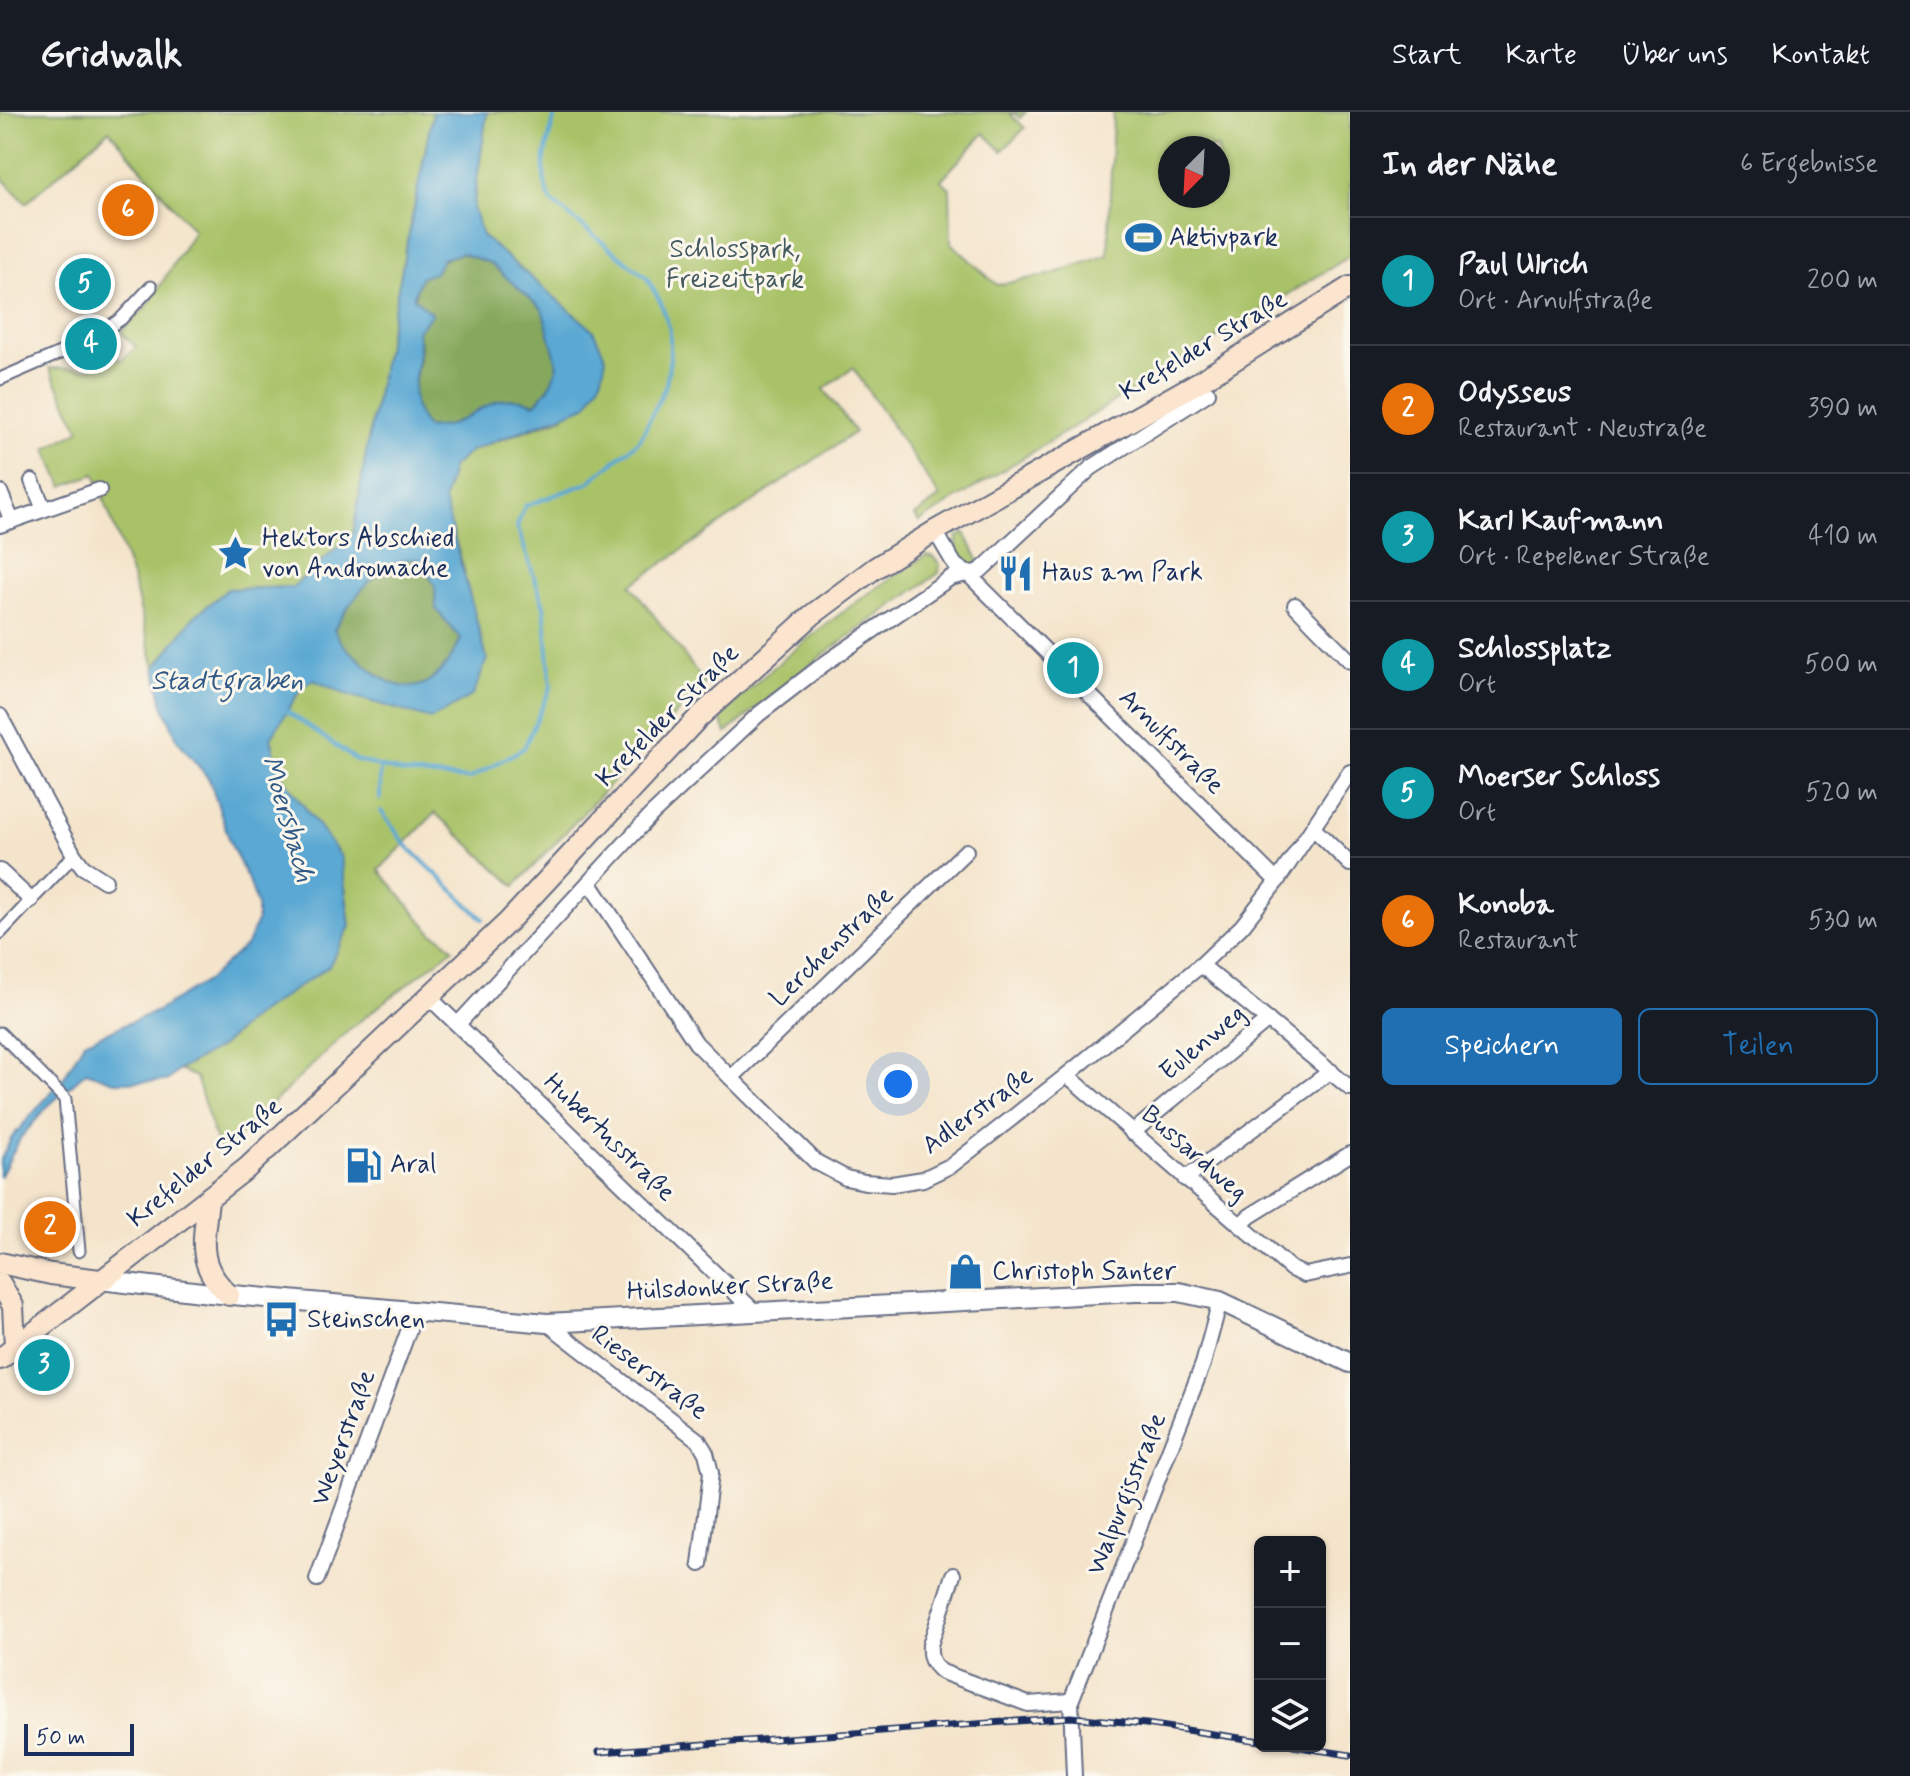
<!DOCTYPE html>
<html lang="de">
<meta charset="utf-8">
<style>
body{margin:0;font-family:Mynerve,sans-serif;background:#20242c;color:#f1f3f6}
.controls{position:absolute;right:24px;bottom:24px;display:grid;overflow:hidden;border-radius:12px;box-shadow:0 2px 6px #0004}
.controls button{width:72px;height:72px;display:grid;place-items:center;padding:0;border:0;border-bottom:2px solid #363941;background:#171b24;color:#f1f3f6;font:40px sans-serif}
.compass{position:absolute;left:1158px;top:24px;width:72px;height:72px;border-radius:50%;background:#171b24;box-shadow:0 2px 6px #0004;rotate:204deg}
.scale{position:absolute;left:24px;bottom:20px;width:110px;box-sizing:border-box;padding-left:8px;border:4px solid #1b2f5e;border-top:0;font-size:22px;line-height:28px;white-space:nowrap;color:#1b2f5e;-webkit-text-stroke:6px #fbf7ec;paint-order:stroke}
.you{position:absolute;left:898px;top:972px;width:28px;height:28px;margin:-20px;border:6px solid #fff;border-radius:50%;background:#1a73e8;box-shadow:0 0 0 12px #1a73e833}
.badge{display:grid;place-items:center;width:52px;height:52px;border-radius:50%;background:#1f6fb2;color:#fff;font-size:26px;font-weight:700}
.pin{position:absolute;translate:-50% -50%;border:4px solid #fff;box-shadow:0 2px 8px #0006}
.list{margin:0;padding:0;list-style:none}
h2{display:flex;justify-content:space-between;align-items:center;height:104px;margin:0;padding:0 32px;font-size:34px}
h2 small{font-size:26px;font-weight:400;color:#9ea1a6}
.list li{display:grid;grid-template-columns:52px 1fr auto;gap:24px;align-items:center;box-sizing:border-box;height:128px;padding:0 32px;border-top:2px solid #363941}
.list b{display:block;font-size:30px;white-space:nowrap}
.list p{margin:0;font-size:26px;white-space:nowrap;color:#9ea1a6}
.list em{font-size:26px;font-style:normal;color:#9ea1a6}
.actions{display:flex;gap:16px;padding:24px 32px}
.actions a{flex:1;padding:18px 0;border:2px solid #1f6fb2;border-radius:12px;text-align:center;font-size:28px;color:#1f6fb2}
.actions .main{background:#1f6fb2;color:#fff}
.icon{flex:none;width:44px;height:44px;fill:none;stroke:currentColor;stroke-width:2;stroke-linecap:round;stroke-linejoin:round}
.map{position:relative;flex:none;width:1350px;height:1664px;overflow:hidden}
header{display:flex;align-items:center;gap:48px;box-sizing:border-box;height:112px;padding:0 40px;background:#171b24;border-bottom:2px solid #363941}
header strong{font-size:38px}
nav{display:flex;gap:44px;margin-inline-start:auto;font-size:28px}
main{display:flex}
aside{flex:1;background:#171b24}
.map>svg:first-child{display:block}
.green{fill:#a9c268;stroke:#627863;stroke-width:2;fill-rule:evenodd}
.forest{fill:#86a85c;stroke:#506c5d;stroke-width:2}
.water{fill:#5aa8d3;stroke:#3a6c98;stroke-width:2;fill-rule:evenodd}
.lines{fill:none;stroke-linecap:round;stroke-linejoin:round}
.stream{stroke:#5aa8d3;stroke-width:4}
.pedestrian-casing{stroke:#676e84;stroke-width:15}
.minor-casing{stroke:#676e84;stroke-width:18}
.tertiary-casing{stroke:#676e84;stroke-width:22}
.secondary-casing{stroke:#676e84;stroke-width:24}
.pedestrian{stroke:#fff;stroke-width:11}
.minor{stroke:#fff;stroke-width:14}
.tertiary{stroke:#fff;stroke-width:18}
.secondary{stroke:#fbe5cf;stroke-width:20}
.rail-casing{stroke:#1b2f5e;stroke-width:7}
.rail{stroke:#fbf7ec;stroke-width:4;stroke-dasharray:12;stroke-linecap:butt}
.labels{text-anchor:middle;dominant-baseline:central;stroke-width:6;stroke-linejoin:round;paint-order:stroke}
.poi-label{font-size:26px;fill:#1b2f5e;stroke:#fbf7ec;text-anchor:start}
.park-label{font-size:26px;fill:#465b61;stroke:#fbf7ec}
.street-label{font-size:26px;fill:#1b2f5e;stroke:#fbf7ec}
.water-label{font-size:28px;font-style:italic;fill:#315987;stroke:#fbf7ec}
</style>
<header>
<strong>Gridwalk</strong>
<nav><a>Start</a><a>Karte</a><a>Über uns</a><a>Kontakt</a></nav>
</header>
<main>
<div class="map">
<svg width="1350" height="1664" viewBox="0 0 1350 1664">
<rect width="100%" height="100%" fill="#fbf7ec"/>
<filter id="ink" filterUnits="userSpaceOnUse"><feTurbulence type="fractalNoise" baseFrequency=".0125" numOctaves="2"/><feDisplacementMap in="SourceGraphic" scale="16" xChannelSelector="R" yChannelSelector="G"/><feConvolveMatrix kernelMatrix="1 2 1 2 8 2 1 2 1" color-interpolation-filters="sRGB"/></filter>
<filter id="wash" filterUnits="userSpaceOnUse"><feTurbulence type="fractalNoise" baseFrequency=".006" numOctaves="4" result="noise"/><feDisplacementMap in="SourceGraphic" scale="32" xChannelSelector="R" yChannelSelector="G"/><feGaussianBlur stdDeviation="1.8" result="paint"/><feColorMatrix in="noise" values="0 0 0 0 0 0 0 0 0 0 0 0 0 0 0 0 0 1.4 0 .05"/><feComposite in="paint" operator="in"/></filter>
<g filter="url(#wash)">
<rect width="100%" height="100%" fill="#f4e4cb"/>
<g class="green">
<polygon points="0,0 433,0 368,329 353,422 293,475 228,477 194,505 155,556 132,465 95,362 63,374 46,337 80,318 49,256 92,257 115,244 121,249 136,235 121,220 148,193 194,119 109,18 26,91 0,64"/>
<path d="M487,0H1026L1020,6L1014,1L1011,3L1025,16L1002,39L984,21L941,68L950,76L951,131L997,173L1052,162L1108,143L1113,0H1350V144L919,410L915,404L940,385L853,256L824,277L855,320L631,473L705,571L515,774L435,701L379,758L433,822L442,826L453,837L351,916L220,1042L196,965L179,958L220,935L252,906L329,854L350,814L341,745L279,660L271,625L303,573L314,568L345,582L465,461L444,389L452,355L472,338L564,305L593,218L482,124L473,96ZM1170,36H1218V84H1170Z"/>
<path d="M965,421L980,452L977,453C962,452 955,439 957,425Z"/>
<path d="M927,443L932,444L940,452L939,461L824,542L726,621L720,605C783,543 851,490 927,443Z"/>
</g>
<g class="forest">
<path d="M461,141L490,151L543,197L558,254L549,276L535,292C499,278 483,300 452,312C445,315 435,315 427,316C402,286 419,267 420,234C420,228 417,221 416,215C410,172 418,155 461,141Z"/>
<path d="M408,447H420L435,474L436,497L461,527C437,579 406,592 362,550C351,540 339,532 334,517C351,489 374,454 408,447Z"/>
</g>
<path class="water" d="M433,0H487L473,96L482,124L593,218L606,246L601,269L586,294L472,338L452,355L444,389L487,547L473,583L431,607L345,582L314,568L303,573L271,626L279,660L341,745L350,814L329,854L252,906L220,935L179,958L167,969L114,970L86,960L48,994L21,1025L0,1065V1049L12,1025L63,967L84,930L157,899L208,868L248,831L257,809V794L251,774L232,735L209,667L178,629L163,593L155,556L194,505L228,477L293,475L353,422L368,329ZM461,141L490,151L542,197L558,254L549,276L535,292C497,277 484,299 453,312C445,315 435,315 427,316C399,282 425,256 417,219L432,202L413,185L421,165L435,161L442,147ZM408,447H420L435,474L436,497L461,527C437,579 406,592 362,550C351,540 339,532 334,517C351,489 374,455 408,447Z"/>
<g class="lines">
<g class="stream">
<path d="M284,597L356,648L404,661L469,667L524,636L551,575L544,494L517,414L525,394L588,371L640,328L666,273L670,246V218L661,191L646,165L551,89C536,60 548,30 556,0"/>
<polyline points="380,687 380,654"/>
<polyline points="381,699 405,732 483,807"/>
</g>
</g>
</g>
<g filter="url(#ink)">
<g class="lines">
<defs>
<g id="pedestrian">
<polyline points="0,267 90,228 121,207 151,175"/>
<polyline points="0,821 74,743"/>
<polyline points="0,921 65,987 79,1139"/>
</g>
<g id="minor">
<polyline points="32,369 44,397"/>
<polyline points="0,380 12,409"/>
<polyline points="0,413 99,378"/>
<polyline points="935,419 955,453 968,462 1277,769"/>
<polyline points="1295,493 1350,549"/>
<polyline points="0,604 74,743 83,755 105,769"/>
<polyline points="1314,717 1350,752"/>
<polyline points="0,759 31,788"/>
<polyline points="589,770 696,931 731,966 816,1050 846,1066 865,1070 892,1072 923,1067 952,1053 1067,963 1201,853 1242,814 1277,769 1350,660"/>
<polyline points="1201,853 1350,976"/>
<polyline points="430,886 755,1200"/>
<polyline points="458,912 651,703 759,602 824,552 950,466 980,459 1091,356 1208,281"/>
<polyline points="1067,963 1291,1157 1305,1163 1350,1154"/>
<polyline points="731,966 966,739"/>
<polyline points="1132,1021 1268,908"/>
<polyline points="1185,1067 1331,959"/>
<polyline points="1240,1113 1250,1104 1350,1042"/>
<polyline points="547,1211 699,1329 706,1341 711,1361 700,1452"/>
<path d="M953,1463L930,1533C929,1546 932,1552 942,1560L1028,1592L1071,1589"/>
<polyline points="317,1467 415,1201"/>
<polyline points="1074,1664 1071,1589 1203,1252 1220,1189"/>
</g>
<polyline id="tertiary" points="100,1168 210,1181 547,1211 1136,1180 1179,1180 1220,1189 1350,1251"/>
<g id="secondary">
<path d="M208,1087C204,1129 195,1152 229,1183"/>
<polyline points="0,1151 51,1162 100,1168"/>
<polyline points="0,1171 13,1194 15,1234"/>
<polyline points="0,1247 247,1056 508,810 698,606 812,503 875,456 935,419 1199,270 1350,175"/>
</g>
</defs>
<use href="#pedestrian" class="pedestrian-casing"/>
<use href="#minor" class="minor-casing"/>
<use href="#tertiary" class="tertiary-casing"/>
<use href="#secondary" class="secondary-casing"/>
<use href="#pedestrian" class="pedestrian"/>
<use href="#minor" class="minor"/>
<use href="#tertiary" class="tertiary"/>
<use href="#secondary" class="secondary"/>
<defs>
<g id="rail">
<polyline points="1293,1634 1350,1643"/>
<polyline points="599,1640 1071,1605 1146,1612 1260,1629"/>
</g>
</defs>
<use href="#rail" class="rail-casing"/>
<use href="#rail" class="rail"/>
</g>
</g>
<defs>
<symbol id="stadium-bare" viewBox="-9 -9 18 18"><path d="M0-5a6.5 5 0 1 0 0 10a6.5 5 0 1 0 0-10ZM-3.5-1.8h7v3.6h-7Z" fill="#1f6fb2" stroke="#fbf7ec" stroke-width="2.5" paint-order="stroke"/></symbol>
<symbol id="sight-bare" viewBox="-9 -9 18 18"><path d="M0-6L1.8-2.2L6-1.7L2.9 1.2L3.7 5.4L0 3.3L-3.7 5.4L-2.9 1.2L-6-1.7L-1.8-2.2Z" fill="#1f6fb2" stroke="#fbf7ec" stroke-width="2.5" paint-order="stroke"/></symbol>
<symbol id="restaurant-bare" viewBox="-9 -9 18 18"><path d="M-5-6h1v4h1v-4h1v4h1v-4h1v5L-1.5 .5V6h-2V.5L-5-1ZM5-6V6H3V1.5H1.5Q1.5-4 5-6Z" fill="#1f6fb2" stroke="#fbf7ec" stroke-width="2.5" paint-order="stroke"/></symbol>
<symbol id="fuel-bare" viewBox="-9 -9 18 18"><path d="M-5.5-6h7V0h2V4h1.3V-2.5L3-4.5l.8-.8L6-3V5H2.5V1h-1V6h-7ZM-4.2-4.7v3.2H.2V-4.7Z" fill="#1f6fb2" stroke="#fbf7ec" stroke-width="2.5" paint-order="stroke"/></symbol>
<symbol id="shop-bare" viewBox="-9 -9 18 18"><path d="M-5-2.5h2.3a2.7 3.5 0 0 1 5.4 0H5L5.5 6h-11ZM-1.5-2.5h3a1.5 2.3 0 0 0-3 0Z" fill="#1f6fb2" stroke="#fbf7ec" stroke-width="2.5" paint-order="stroke"/></symbol>
<symbol id="bus-bare" viewBox="-9 -9 18 18"><path d="M-5-6H5V4H4V6H2V4H-2V6H-4V4H-5ZM-3.5-4V0h7V-4ZM-3.5 1.2v1.5H-2V1.2ZM2 1.2v1.5H3.5V1.2Z" fill="#1f6fb2" stroke="#fbf7ec" stroke-width="2.5" paint-order="stroke"/></symbol>
</defs>
<g fill-rule="evenodd">
<use href="#stadium-bare" x="1118" y="100" width="51" height="51"/>
<use href="#sight-bare" x="210" y="416" width="51" height="51"/>
<use href="#restaurant-bare" x="990" y="436" width="51" height="51"/>
<use href="#fuel-bare" x="338" y="1028" width="51" height="51"/>
<use href="#shop-bare" x="940" y="1134" width="51" height="51"/>
<use href="#bus-bare" x="256" y="1182" width="51" height="51"/>
</g>
<g class="labels">
<g class="poi-label">
<text x="1169" y="126">Aktivpark</text>
<text x="262" y="427">Hektors Abschied<tspan x="262" dy="30">von Andromache</tspan></text>
<text x="1042" y="461">Haus am Park</text>
<text x="390" y="1053">Aral</text>
<text x="992" y="1160">Christoph Santer</text>
<text x="307" y="1208">Steinschen</text>
</g>
<g class="park-label">
<text x="735" y="138">Schlosspark,<tspan x="735" dy="30">Freizeitpark</tspan></text>
</g>
<g class="street-label">
<text transform="translate(1204 234) rotate(-31)">Krefelder Straße</text>
<text transform="translate(668 604) rotate(-45)">Krefelder Straße</text>
<text transform="translate(1171 630) rotate(45)">Arnulfstraße</text>
<text transform="translate(832 835) rotate(-44)">Lerchenstraße</text>
<text transform="translate(1203 931) rotate(-40)">Eulenweg</text>
<text transform="translate(978 999) rotate(-36)">Adlerstraße</text>
<text transform="translate(609 1026) rotate(44)">Hubertusstraße</text>
<text transform="translate(1194 1042) rotate(41)">Bussardweg</text>
<text transform="translate(205 1051) rotate(-39)">Krefelder Straße</text>
<text transform="translate(730 1175) rotate(-3)">Hülsdonker Straße</text>
<text transform="translate(649 1261) rotate(37)">Rieserstraße</text>
<text transform="translate(344 1326) rotate(-70)">Weyerstraße</text>
<text transform="translate(1127 1382) rotate(-68)">Walpurgisstraße</text>
</g>
<g class="water-label">
<text x="227" y="569">Stadtgraben</text>
<text transform="translate(287 707) rotate(74)">Moersbach</text>
</g>
</g>
</svg>
<div class="controls">
<button>+</button>
<button>−</button>
<button><svg class="icon" aria-label="layers" viewBox="0 0 24 24"><path d="M12 4l9 5-9 5-9-5zM3 14l9 5 9-5"/></svg></button>
</div>
<svg class="compass" viewBox="-18 -18 36 36"><path d="M0-13l5 13h-10z" fill="#e53935"/><path d="M0 13l5-13h-10z" fill="#9ea1a6"/></svg>
<div class="scale">50 m</div>
<div class="you"></div>
<div class="pin badge" style="left:1073px;top:556px;background:#0f9aa8">1</div>
<div class="pin badge" style="left:50px;top:1115px;background:#e8710a">2</div>
<div class="pin badge" style="left:44px;top:1253px;background:#0f9aa8">3</div>
<div class="pin badge" style="left:91px;top:232px;background:#0f9aa8">4</div>
<div class="pin badge" style="left:85px;top:172px;background:#0f9aa8">5</div>
<div class="pin badge" style="left:128px;top:98px;background:#e8710a">6</div>
</div>
<aside>
<h2>In der Nähe<small>6 Ergebnisse</small></h2>
<ul class="list">
<li><span class="badge" style="background:#0f9aa8">1</span><div><b>Paul Ulrich</b><p>Ort · Arnulfstraße</p></div><em>200 m</em></li>
<li><span class="badge" style="background:#e8710a">2</span><div><b>Odysseus</b><p>Restaurant · Neustraße</p></div><em>390 m</em></li>
<li><span class="badge" style="background:#0f9aa8">3</span><div><b>Karl Kaufmann</b><p>Ort · Repelener Straße</p></div><em>410 m</em></li>
<li><span class="badge" style="background:#0f9aa8">4</span><div><b>Schlossplatz</b><p>Ort</p></div><em>500 m</em></li>
<li><span class="badge" style="background:#0f9aa8">5</span><div><b>Moerser Schloss</b><p>Ort</p></div><em>520 m</em></li>
<li><span class="badge" style="background:#e8710a">6</span><div><b>Konoba</b><p>Restaurant</p></div><em>530 m</em></li>
</ul>
<div class="actions"><a class="main">Speichern</a><a>Teilen</a></div>
</aside>
</main>
